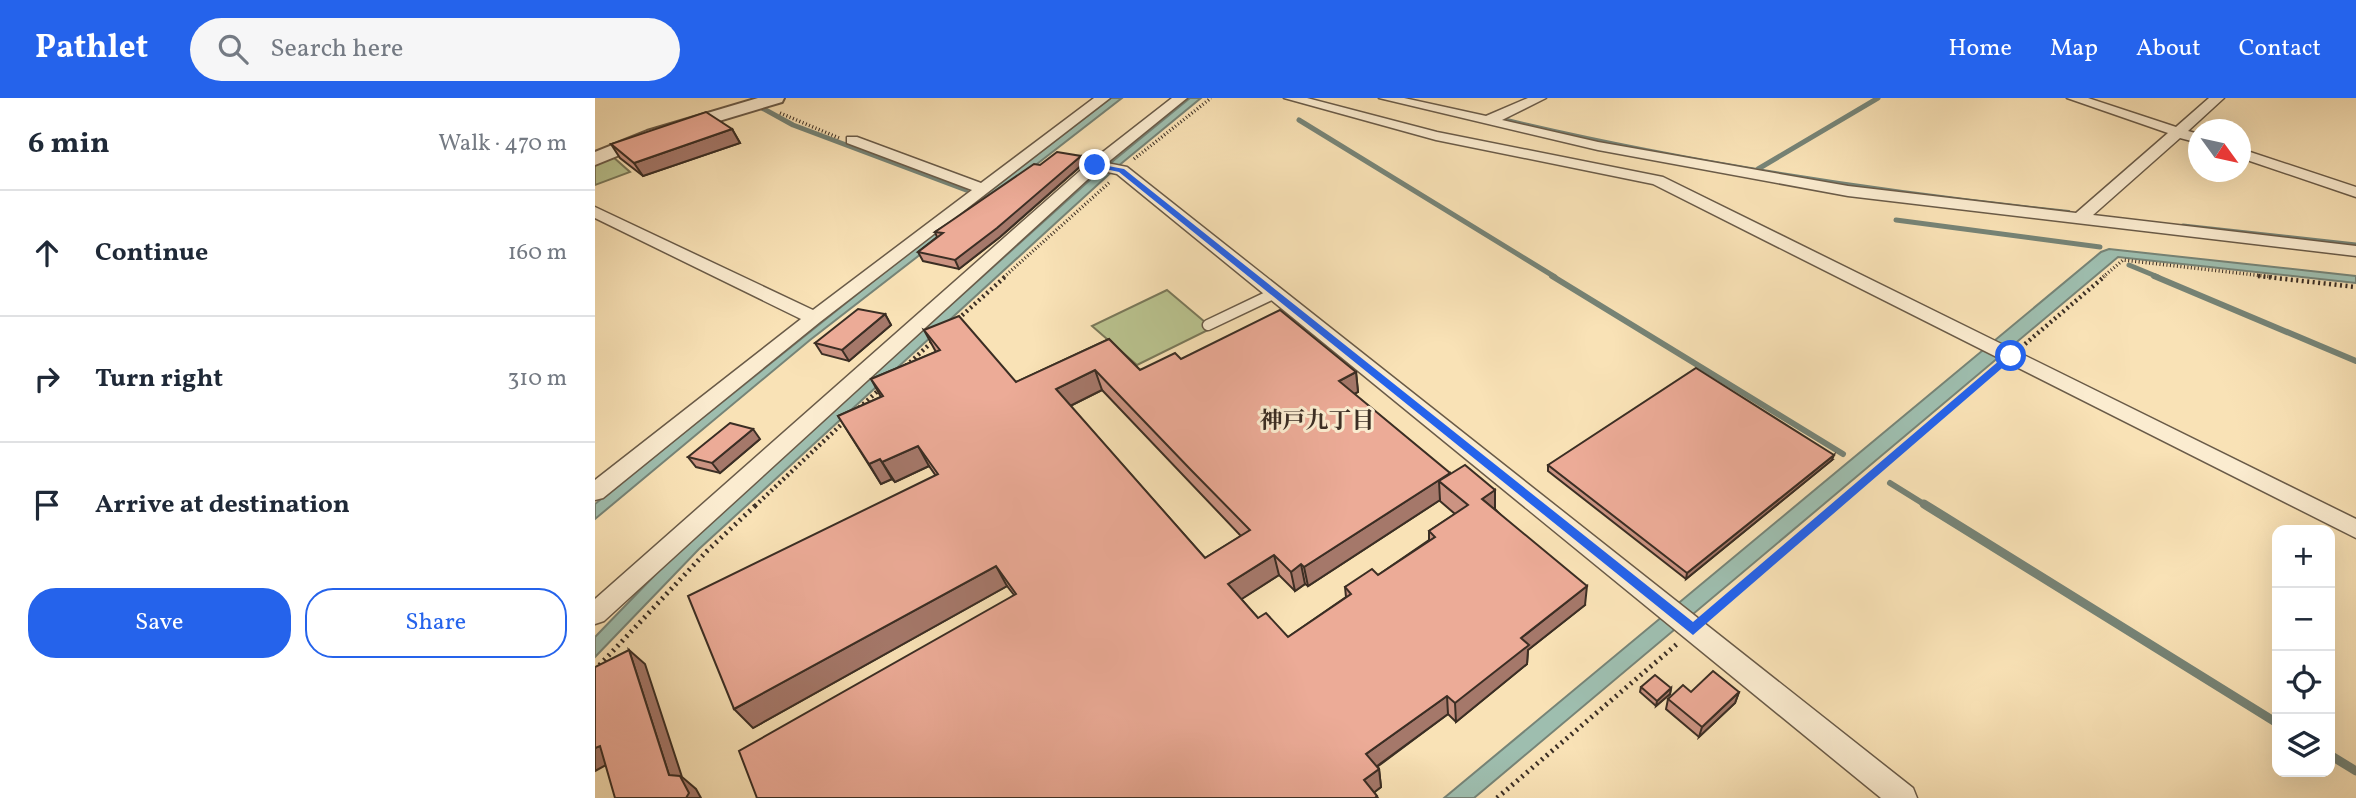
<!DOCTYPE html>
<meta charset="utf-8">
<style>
body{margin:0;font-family:Vollkorn,"Noto Serif JP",serif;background:#f6f6f7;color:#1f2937}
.controls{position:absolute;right:21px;bottom:21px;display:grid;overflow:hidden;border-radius:14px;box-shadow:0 7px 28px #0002}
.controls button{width:63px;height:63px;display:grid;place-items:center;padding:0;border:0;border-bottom:2px solid #e0e1e3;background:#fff;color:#1f2937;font:35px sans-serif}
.compass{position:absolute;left:1593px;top:21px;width:63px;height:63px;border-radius:50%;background:#fff;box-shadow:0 7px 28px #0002;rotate:123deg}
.stop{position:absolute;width:21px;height:21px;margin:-16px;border:5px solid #2563eb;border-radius:50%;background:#fff}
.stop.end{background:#2563eb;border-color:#fff;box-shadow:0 2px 7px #0008}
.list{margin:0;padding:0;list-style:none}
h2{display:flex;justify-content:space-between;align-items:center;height:91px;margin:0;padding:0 28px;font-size:30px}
h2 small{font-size:23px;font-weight:400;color:#747a83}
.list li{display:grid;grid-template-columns:46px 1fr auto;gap:21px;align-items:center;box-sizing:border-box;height:126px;padding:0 28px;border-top:2px solid #e0e1e3}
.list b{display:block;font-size:26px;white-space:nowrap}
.list em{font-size:23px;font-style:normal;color:#747a83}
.actions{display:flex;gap:14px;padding:21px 28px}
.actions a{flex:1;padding:16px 0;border:2px solid #2563eb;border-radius:28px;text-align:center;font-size:24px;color:#2563eb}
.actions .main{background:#2563eb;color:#fff}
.icon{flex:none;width:38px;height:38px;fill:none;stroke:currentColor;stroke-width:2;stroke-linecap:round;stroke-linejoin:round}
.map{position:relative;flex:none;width:1761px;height:700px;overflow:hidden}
header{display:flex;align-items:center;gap:42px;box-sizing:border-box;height:98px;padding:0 35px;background:#2563eb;color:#fff}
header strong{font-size:33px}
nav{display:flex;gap:38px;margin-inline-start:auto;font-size:24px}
.search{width:490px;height:63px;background:#f6f6f7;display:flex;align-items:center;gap:18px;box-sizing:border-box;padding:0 24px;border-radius:38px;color:#747a83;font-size:26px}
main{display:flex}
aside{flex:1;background:#fff}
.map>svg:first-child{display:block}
.green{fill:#bac490;stroke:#7a795a;stroke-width:2}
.water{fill:#9ebeaf;stroke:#768477;stroke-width:2}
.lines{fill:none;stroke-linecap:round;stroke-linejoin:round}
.stream-far2{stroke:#768477;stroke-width:5}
.stream-far1{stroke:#768477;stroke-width:6}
.stream{stroke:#768477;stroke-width:9}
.service-casing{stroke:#6a5b48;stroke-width:13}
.minor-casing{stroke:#6a5b48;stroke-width:3}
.tertiary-casing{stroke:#6a5b48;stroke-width:4}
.path-far2{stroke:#3b2e24;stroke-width:3.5;stroke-dasharray:1 2.5;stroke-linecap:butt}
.path-far1{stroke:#3b2e24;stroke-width:4.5;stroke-dasharray:2 3.5;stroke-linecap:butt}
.path{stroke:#3b2e24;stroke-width:5;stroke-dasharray:2 4.5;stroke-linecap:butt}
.service{stroke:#fbecd0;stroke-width:10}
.minor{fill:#fbecd0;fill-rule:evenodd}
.tertiary{fill:#fbecd0;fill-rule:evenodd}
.wall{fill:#cb9382;stroke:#3b2e24;stroke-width:2;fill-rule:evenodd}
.shaded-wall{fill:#a5786a;stroke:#3b2e24;stroke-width:2}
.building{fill:#ecab97;stroke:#3b2e24;stroke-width:2;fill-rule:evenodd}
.route{fill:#2563eb}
.labels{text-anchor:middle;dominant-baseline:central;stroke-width:6;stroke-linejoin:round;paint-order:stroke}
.neighbourhood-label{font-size:23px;font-weight:bold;fill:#3b2e24;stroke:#fbecd0}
</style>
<header>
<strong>Pathlet</strong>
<div class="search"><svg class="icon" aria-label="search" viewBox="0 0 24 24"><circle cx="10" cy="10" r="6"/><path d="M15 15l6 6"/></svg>Search here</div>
<nav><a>Home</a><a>Map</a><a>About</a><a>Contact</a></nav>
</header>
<main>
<aside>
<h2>6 min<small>Walk · 470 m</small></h2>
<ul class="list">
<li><svg class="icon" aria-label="ahead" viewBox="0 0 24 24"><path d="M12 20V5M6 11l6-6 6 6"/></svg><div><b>Continue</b></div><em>160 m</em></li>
<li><svg class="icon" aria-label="right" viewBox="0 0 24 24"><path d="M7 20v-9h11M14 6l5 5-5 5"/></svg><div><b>Turn right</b></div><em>310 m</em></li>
<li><svg class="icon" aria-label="arrive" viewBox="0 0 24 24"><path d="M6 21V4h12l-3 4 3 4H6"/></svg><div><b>Arrive at destination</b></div></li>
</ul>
<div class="actions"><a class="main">Save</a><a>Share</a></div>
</aside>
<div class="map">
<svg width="1761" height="700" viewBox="0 0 1761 700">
<rect width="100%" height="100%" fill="#f9e2b6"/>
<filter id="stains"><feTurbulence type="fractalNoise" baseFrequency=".00286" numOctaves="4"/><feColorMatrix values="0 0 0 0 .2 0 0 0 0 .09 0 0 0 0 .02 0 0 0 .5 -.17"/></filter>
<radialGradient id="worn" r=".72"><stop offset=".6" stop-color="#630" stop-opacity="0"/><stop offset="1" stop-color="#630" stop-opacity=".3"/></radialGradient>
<g class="green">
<polygon points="17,58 35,74 0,87 0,65"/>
<polygon points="572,192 617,230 542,267 497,228"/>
</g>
<g class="water">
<polygon points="516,0 527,0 215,242 0,421 0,406 306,161"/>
<polygon points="595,0 606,0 522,69 104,451 0,559 0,539 90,446 496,81"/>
<path d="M912,21C1097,65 1285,93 1474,113L1475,116C1285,93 1096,67 909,22Z"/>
<polygon points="1514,151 1761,178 1761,185 1523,159 879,700 849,700 1506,154"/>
</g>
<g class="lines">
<g class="stream-far2">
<polyline points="167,10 198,27 371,92"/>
<polyline points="704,22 960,179"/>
<polyline points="1163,71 1283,0"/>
<polyline points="1301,122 1505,149"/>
<polyline points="1588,128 1761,147"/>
<polyline points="1534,167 1563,179"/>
</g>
<g class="stream-far1">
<polyline points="957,178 1248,356"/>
<polyline points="1559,178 1761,263"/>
<polyline points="1295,385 1332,408"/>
</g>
<g class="stream">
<polyline points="1329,406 1682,625"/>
<polyline points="1735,657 1761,673"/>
</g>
<defs>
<polyline id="service" points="613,227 680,195"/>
<g id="minor">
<polygon points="499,0 515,0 225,224 8,400 0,402 0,382 206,221 0,120 0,109 218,212 377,92 252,45 252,39 262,39 386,85"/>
<polygon points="577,0 592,0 512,65 532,69 1318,690 1322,700 1286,700 522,76 503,72 9,523 0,526 0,501 495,64"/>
<polygon points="689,0 712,0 842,34 1068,79 1761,421 1761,440 1058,86 841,42"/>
<polygon points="784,0 809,0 891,18 933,0 951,0 907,22 1003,44 1253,88 1481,115 1573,35 1472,0 1493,0 1581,29 1614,0 1629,0 1593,33 1604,36 1604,45 1585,40 1498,117 1761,148 1761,158 1253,98 1003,52"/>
<polygon points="1646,51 1761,89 1761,99 1646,60"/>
</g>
<polygon id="tertiary" points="163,0 189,0 187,4 64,41 0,67 0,54 52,33"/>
</defs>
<use href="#service" class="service-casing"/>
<use href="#minor" class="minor-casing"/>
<use href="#tertiary" class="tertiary-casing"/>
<g class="path-far2">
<polyline points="185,15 244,40"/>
<polyline points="539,61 616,0"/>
<polyline points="409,179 515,84"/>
<polyline points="1508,179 1528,162 1678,179"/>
</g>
<g class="path-far1">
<polyline points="1663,178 1761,189"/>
<polyline points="363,221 411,178"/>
<polyline points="1430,246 1510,178"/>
<polyline points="311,268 338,243"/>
<polyline points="264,310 286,290"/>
<polyline points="160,408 250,323"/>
<polyline points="1242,408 1402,270"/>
</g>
<g class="path">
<polyline points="1115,518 1244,406"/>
<polyline points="0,572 112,453 162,406"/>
<polyline points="902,700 1082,546"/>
</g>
<use href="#service" class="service"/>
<use href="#minor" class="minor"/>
<use href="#tertiary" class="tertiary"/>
</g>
<g class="wall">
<polygon points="137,31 145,45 48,78 25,60 16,46"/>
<polygon points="488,66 405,139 364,171 328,163 323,154 342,139 340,134 445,67"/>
<polygon points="290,216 296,227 254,263 227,256 220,245"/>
<path d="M329,232L421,284L514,241L545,272L586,261L761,274L763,294L759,296L855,376L900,392V411L990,507L933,552L932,566L861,624L853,616L782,669L784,671L786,689L779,694L783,700H162L419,497L412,488L158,630L341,378L334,368L300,384L297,381L286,386L243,318L286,299L276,281L341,254ZM507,292L646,438L610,460L475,308ZM845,402V403L860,416L834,433V442L783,477L750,489L751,499L693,539L663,520L646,501L684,477L700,493L710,486L713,488Z"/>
<polygon points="165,341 125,375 101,369 93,359"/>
<polygon points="1237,362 1091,481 953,373 953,367"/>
<polygon points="1046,589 1076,590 1075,596 1061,608 1045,594"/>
<polygon points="1096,594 1144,594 1140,605 1104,639 1071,611 1073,601"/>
</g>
<g class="shaded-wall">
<polygon points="137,31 145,45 48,78 39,65"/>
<polygon points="486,58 488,66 405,139 364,171 360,162"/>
<polygon points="290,216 296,227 254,263 247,252"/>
<polygon points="500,272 507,292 469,311 461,291"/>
<polygon points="761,274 763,294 746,303 744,283"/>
<polygon points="158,331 165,341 125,375 117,365"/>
<polygon points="323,348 334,368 300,384 287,364"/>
<polygon points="1239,357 1237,362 1091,481 1092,475"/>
<polygon points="285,361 297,381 286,386 274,366"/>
<polygon points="855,375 856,393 844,383 845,402 713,488 709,469"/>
<polygon points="900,392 900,412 887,401"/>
<polygon points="679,457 684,477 639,506 633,486"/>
<polygon points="706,466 710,486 700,493 696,474"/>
<polygon points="401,468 412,488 158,630 139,611"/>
<polygon points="992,488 990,507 933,552 932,566 861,624 860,605 926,540"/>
<polygon points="34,552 50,566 87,679 101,691 106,700 91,700 74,677"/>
<polygon points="1076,590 1075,596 1061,608 1062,603"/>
<polygon points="1144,594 1140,605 1104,639 1107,629"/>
<polygon points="852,598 853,616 774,674 771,656"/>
<polygon points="5,648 22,661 0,673 0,650"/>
<polygon points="784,671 786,689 772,700 769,682"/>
</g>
<g class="building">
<polygon points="111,14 137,31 39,65 16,46"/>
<polygon points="462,54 486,58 402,130 360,162 323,154 348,135 340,134 439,66 445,67"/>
<polygon points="263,211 290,216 247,252 220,245"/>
<path d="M685,212L761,274L744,283L855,375L709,469L706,466L696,474L679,457L633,486L663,520L671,515L693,539L756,496L750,489L777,471L783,477L840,439L834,433L873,407L844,383L870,367L900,392L887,401L992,488L926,540L934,547L860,605L852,598L771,656L784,671L769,682L782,698L780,700H162L144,653L421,496L401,468L139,611L93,498L343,376L323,348L287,364L285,361L274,366L243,318L288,298L276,281L345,252L329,232L364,218L421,284L514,241L545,272L580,255L586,261ZM500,272L596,372L655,432L610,460L461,291Z"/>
<polygon points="1101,270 1239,357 1092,475 953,367"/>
<polygon points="135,325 158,331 117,365 93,359"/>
<polygon points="34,552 74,677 85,678 94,695 91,700 20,700 5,648 0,650 0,569"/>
<polygon points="1118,573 1144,594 1107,629 1073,601 1088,587 1096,594"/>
<polygon points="1060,577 1076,590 1062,603 1046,589"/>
</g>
<polygon class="route" points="497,65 529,71 1098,524 1412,256 1421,258 1098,537 524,74 497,68"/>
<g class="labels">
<g class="neighbourhood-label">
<text x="722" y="324">神戸九丁目</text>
</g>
</g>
<rect width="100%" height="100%" filter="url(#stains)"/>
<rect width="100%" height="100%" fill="url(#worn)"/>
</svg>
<div class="controls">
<button>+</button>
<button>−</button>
<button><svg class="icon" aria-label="locate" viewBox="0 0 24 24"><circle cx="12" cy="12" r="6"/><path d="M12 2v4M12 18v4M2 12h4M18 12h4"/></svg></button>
<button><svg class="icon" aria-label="layers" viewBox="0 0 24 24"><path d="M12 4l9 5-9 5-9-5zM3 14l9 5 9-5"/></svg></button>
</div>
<svg class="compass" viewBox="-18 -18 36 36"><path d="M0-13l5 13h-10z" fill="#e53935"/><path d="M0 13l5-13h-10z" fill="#747a83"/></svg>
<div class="stop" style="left:1416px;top:258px"></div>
<div class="stop end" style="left:500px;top:67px"></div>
</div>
</main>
